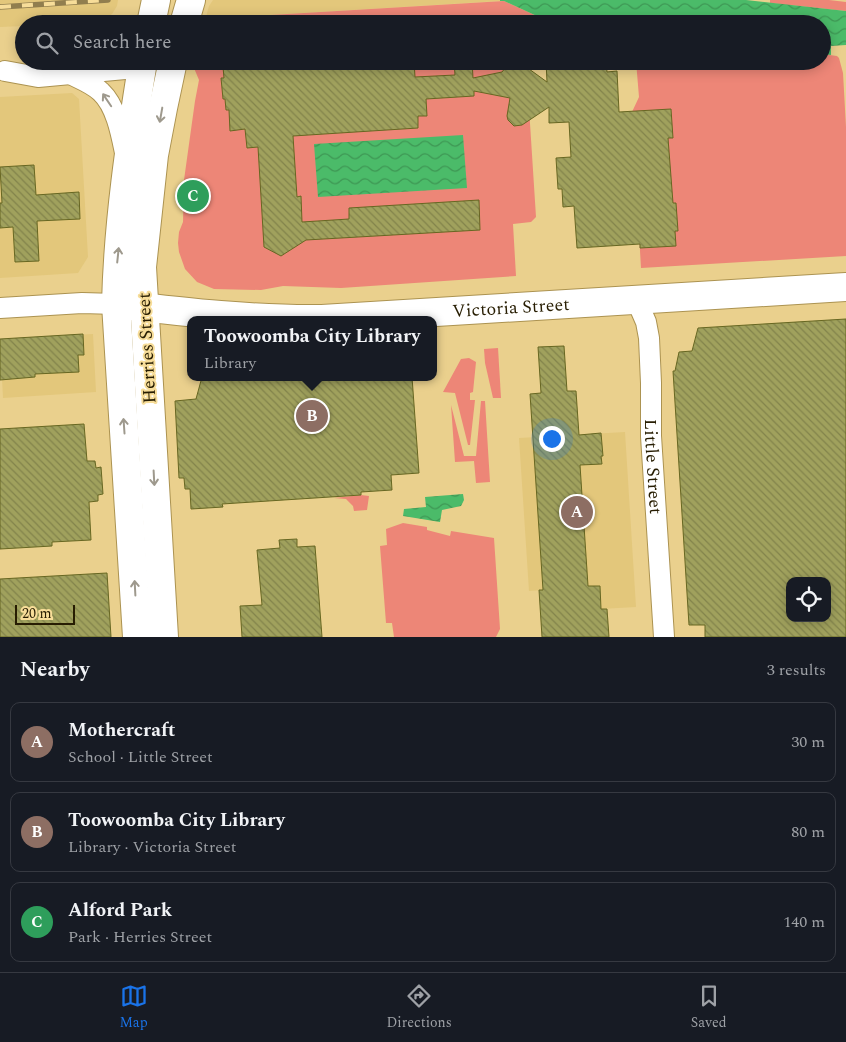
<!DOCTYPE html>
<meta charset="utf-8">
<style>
body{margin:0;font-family:Spectral,serif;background:#20242c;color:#f1f3f6}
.controls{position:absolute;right:15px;bottom:15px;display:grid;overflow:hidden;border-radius:10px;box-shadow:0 2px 12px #0003}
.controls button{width:45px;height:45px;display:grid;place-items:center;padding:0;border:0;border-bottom:1px solid #363941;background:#171b24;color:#f1f3f6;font:25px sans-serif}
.scale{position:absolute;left:15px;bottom:12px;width:60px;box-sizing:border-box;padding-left:5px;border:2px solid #271d02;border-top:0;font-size:14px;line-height:18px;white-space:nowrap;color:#271d02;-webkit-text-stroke:4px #f7dd99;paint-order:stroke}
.you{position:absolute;left:551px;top:438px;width:18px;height:18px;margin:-12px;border:4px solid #fff;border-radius:50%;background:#1a73e8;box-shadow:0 0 0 8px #1a73e833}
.badge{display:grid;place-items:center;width:32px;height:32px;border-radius:50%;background:#1a73e8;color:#fff;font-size:16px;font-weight:700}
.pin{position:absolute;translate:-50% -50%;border:2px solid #fff;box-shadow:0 1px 5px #0006}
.popup{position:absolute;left:187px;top:316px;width:250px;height:65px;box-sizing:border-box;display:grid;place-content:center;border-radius:10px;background:#171b24;filter:drop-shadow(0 1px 4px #0005);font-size:16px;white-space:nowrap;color:#9ea1a6}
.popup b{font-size:19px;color:#f1f3f6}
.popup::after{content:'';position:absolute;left:50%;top:100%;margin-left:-10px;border:10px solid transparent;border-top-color:#171b24}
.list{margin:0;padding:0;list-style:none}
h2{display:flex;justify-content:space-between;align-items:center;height:65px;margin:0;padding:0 20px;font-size:21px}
h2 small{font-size:16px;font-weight:400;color:#9ea1a6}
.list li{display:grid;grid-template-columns:32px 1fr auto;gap:15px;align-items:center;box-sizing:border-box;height:80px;margin:0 10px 10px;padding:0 10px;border:1px solid #363941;border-radius:10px}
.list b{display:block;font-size:19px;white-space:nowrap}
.list p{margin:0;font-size:16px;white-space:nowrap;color:#9ea1a6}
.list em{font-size:16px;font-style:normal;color:#9ea1a6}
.icon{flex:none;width:28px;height:28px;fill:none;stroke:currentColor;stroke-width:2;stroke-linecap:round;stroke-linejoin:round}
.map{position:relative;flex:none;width:846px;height:637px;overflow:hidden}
.search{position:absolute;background:#171b24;box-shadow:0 2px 12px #0003;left:15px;right:15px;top:15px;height:55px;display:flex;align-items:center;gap:12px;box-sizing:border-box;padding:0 18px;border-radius:28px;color:#9ea1a6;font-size:19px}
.sheet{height:335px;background:#171b24}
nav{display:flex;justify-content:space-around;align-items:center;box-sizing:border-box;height:70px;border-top:1px solid #363941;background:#171b24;font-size:14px;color:#9ea1a6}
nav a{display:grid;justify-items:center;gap:2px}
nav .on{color:#1a73e8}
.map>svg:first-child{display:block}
.built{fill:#e3c77b}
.green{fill:#ed8677}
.water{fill:url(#water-waves)}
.building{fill:url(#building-back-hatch);stroke:#676722;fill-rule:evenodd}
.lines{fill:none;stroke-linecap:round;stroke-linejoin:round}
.minor-casing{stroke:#ac9351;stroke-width:22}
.secondary-casing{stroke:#ac9351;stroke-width:30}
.minor{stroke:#fff;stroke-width:20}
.secondary{stroke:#fff;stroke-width:28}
.rail-casing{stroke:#917e4e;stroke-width:5.5}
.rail{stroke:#f7dd99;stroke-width:4;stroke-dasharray:11;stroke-linecap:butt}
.oneway{stroke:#9e998d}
.labels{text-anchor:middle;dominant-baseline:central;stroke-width:4;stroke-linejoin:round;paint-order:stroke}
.street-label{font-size:18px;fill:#271d02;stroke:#f7dd99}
</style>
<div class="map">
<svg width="846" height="637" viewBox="0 0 846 637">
<defs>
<pattern id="water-waves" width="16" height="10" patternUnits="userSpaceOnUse" patternTransform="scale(1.25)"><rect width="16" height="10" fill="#4bbb69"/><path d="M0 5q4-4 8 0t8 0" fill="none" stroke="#3e9754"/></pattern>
<pattern id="building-back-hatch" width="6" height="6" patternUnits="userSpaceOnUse" patternTransform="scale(1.25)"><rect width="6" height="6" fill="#a0a15d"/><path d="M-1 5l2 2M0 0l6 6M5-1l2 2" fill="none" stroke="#82834b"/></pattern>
</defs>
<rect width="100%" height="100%" fill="#ead08d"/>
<g class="built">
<polygon points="0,0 118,0 117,6 112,14 106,19 88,22 24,24 24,26 0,27"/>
<polygon points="213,0 500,0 500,1 237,17 204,24 209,6"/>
<polygon points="72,93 79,99 88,257 78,273 0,278 0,97"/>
<polygon points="93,334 96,392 3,398 0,339"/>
<polygon points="625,432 636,607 601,609 600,586 529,591 519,438"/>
</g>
<g class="green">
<polygon points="770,0 829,0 846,2 846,11 770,3"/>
<polygon points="504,1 539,17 652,24 206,24 237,17"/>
<polygon points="688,18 769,24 688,24"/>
<polygon points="822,54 837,56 839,58 843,73 846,127 846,256 641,268 632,112 639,97 636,61 822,61"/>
<polygon points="194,61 526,61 536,217 531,222 513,224 516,276 341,288 283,286 261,290 214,289 197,282 185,269 179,252 178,243 179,232 183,222 184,180 195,101 199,80 194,68"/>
<polygon points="498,348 501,398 493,398 485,363 484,349"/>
<polygon points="469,358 476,362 473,392 470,393 470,400 475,400 470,445 468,445 455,393 443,392 461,359"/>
<polygon points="481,401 485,401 490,482 476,483 474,461 455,462 451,405 464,456 476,456"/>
<polygon points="361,495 369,496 367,510 354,511 353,506 346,499 334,498"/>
<polygon points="403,523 427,527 427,530 450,536 451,531 494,538 500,629 496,637 394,637 392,623 386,623 380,546 387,545 386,529"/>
</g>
<g class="water">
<polygon points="500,0 746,0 846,11 846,45 831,46 831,55 822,54 822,24 770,24 688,19 688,24 652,24 539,17 504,1 500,1"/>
<polygon points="463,135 467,188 318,197 314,144"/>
<polygon points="463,494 464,500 461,506 442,510 440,522 403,516 404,509 426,507 425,497"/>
</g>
<g class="building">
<polygon points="231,61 414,61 415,77 455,75 454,61 472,61 473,78 502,72 510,62 518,61 547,82 546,61 606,61 607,72 617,71 619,112 671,109 673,138 668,138 673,203 676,203 678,231 675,231 676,246 640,248 640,244 577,248 574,206 563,207 562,189 558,189 556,158 571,157 569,122 549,123 549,107 522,125 514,126 508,120 507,116 510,98 474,91 474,96 426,99 427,116 418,116 418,128 293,136 297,197 301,196 302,222 349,219 349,208 479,200 480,230 306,240 281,256 264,247 258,147 247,148 245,129 230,131 229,110 226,110 225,99 223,99 221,78 224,78 223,67 231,65"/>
<polygon points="34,165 36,195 79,192 80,219 37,221 39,261 15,262 13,227 0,228 0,203 2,203 0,167"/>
<path d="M846,319V637H705V625H689L673,371H675L679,352L692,351L698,328ZM790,581H827V618H790Z"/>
<polygon points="83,334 84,355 78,355 79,372 35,374 35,377 0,380 0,339"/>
<polygon points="564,346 567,391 576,391 579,435 601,433 603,456 601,456 602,464 580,465 588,586 600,586 601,609 607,609 609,637 542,637 539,590 543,590 530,394 541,393 538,347"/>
<polygon points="202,377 412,377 419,473 391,475 392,490 361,492 361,495 222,504 223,507 191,509 190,489 185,489 184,478 179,478 175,401 196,399"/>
<polygon points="84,424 87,461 95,461 96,468 101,467 103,494 98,495 98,501 89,502 91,540 52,542 52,546 0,549 0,429"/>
<polygon points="297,539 297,547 315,546 322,637 242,637 240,606 262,605 257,550 280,548 279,540"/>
<polygon points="107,573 111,637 0,637 0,579"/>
</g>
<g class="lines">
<defs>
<g id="minor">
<polyline points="5,71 38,77 125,69 141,61"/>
<path d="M70,74C80,79 93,84 101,92C116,106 121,133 125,153"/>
<path id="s1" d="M636,299L646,322L649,338L651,383V436L664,637"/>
<polyline points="0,308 82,303 116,304"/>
</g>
<g id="secondary">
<polyline points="151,24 156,0"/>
<polyline points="184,24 191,0"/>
<path id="s2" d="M116,304C185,312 253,320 322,319L846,287"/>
<path d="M137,637L116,304C118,222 130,142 143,61"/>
<polyline points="164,637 142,267 154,155 163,108 173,61"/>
</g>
</defs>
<use href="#minor" class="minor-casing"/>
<use href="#secondary" class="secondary-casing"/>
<use href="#minor" class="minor"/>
<use href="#secondary" class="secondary"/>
<defs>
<polyline id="rail" points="0,7 108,0"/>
</defs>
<use href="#rail" class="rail-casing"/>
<use href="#rail" class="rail"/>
</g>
<defs><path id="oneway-shaft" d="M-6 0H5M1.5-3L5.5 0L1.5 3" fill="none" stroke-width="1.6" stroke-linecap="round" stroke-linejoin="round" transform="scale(1.25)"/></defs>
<g class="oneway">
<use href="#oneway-shaft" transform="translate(107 100) rotate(-124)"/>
<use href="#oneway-shaft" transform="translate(161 115) rotate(100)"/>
<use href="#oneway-shaft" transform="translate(118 255) rotate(-84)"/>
<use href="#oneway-shaft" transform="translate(124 426) rotate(-94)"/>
<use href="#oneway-shaft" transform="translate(154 478) rotate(87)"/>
<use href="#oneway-shaft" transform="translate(135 588) rotate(-93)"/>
</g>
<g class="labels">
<g class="street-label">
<text stroke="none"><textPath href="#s2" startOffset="396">Victoria Street</textPath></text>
<text transform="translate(147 348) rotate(-93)">Herries Street</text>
<text stroke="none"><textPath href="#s1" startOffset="170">Little Street</textPath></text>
</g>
</g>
</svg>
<div class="controls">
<button><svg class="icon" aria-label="locate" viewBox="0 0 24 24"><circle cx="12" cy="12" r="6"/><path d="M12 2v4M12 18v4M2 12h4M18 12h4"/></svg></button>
</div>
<div class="scale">20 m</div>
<div class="you"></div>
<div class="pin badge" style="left:577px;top:512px;background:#8d6e63">A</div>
<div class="pin badge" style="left:312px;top:416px;background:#8d6e63">B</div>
<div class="popup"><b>Toowoomba City Library</b>Library</div>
<div class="pin badge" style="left:193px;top:196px;background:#2e9e5b">C</div>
<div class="search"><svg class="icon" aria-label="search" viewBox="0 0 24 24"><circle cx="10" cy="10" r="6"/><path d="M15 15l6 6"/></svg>Search here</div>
</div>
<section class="sheet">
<h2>Nearby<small>3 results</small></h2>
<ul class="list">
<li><span class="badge" style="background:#8d6e63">A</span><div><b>Mothercraft</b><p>School · Little Street</p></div><em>30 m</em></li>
<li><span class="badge" style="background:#8d6e63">B</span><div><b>Toowoomba City Library</b><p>Library · Victoria Street</p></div><em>80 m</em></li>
<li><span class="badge" style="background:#2e9e5b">C</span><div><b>Alford Park</b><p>Park · Herries Street</p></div><em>140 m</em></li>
</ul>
</section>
<nav>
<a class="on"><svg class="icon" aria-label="map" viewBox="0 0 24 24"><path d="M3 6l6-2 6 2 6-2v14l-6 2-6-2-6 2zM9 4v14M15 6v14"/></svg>Map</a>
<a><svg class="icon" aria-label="directions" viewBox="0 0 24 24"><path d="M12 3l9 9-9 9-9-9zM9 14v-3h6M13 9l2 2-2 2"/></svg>Directions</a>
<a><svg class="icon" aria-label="saved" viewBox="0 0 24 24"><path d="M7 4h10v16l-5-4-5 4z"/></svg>Saved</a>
</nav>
